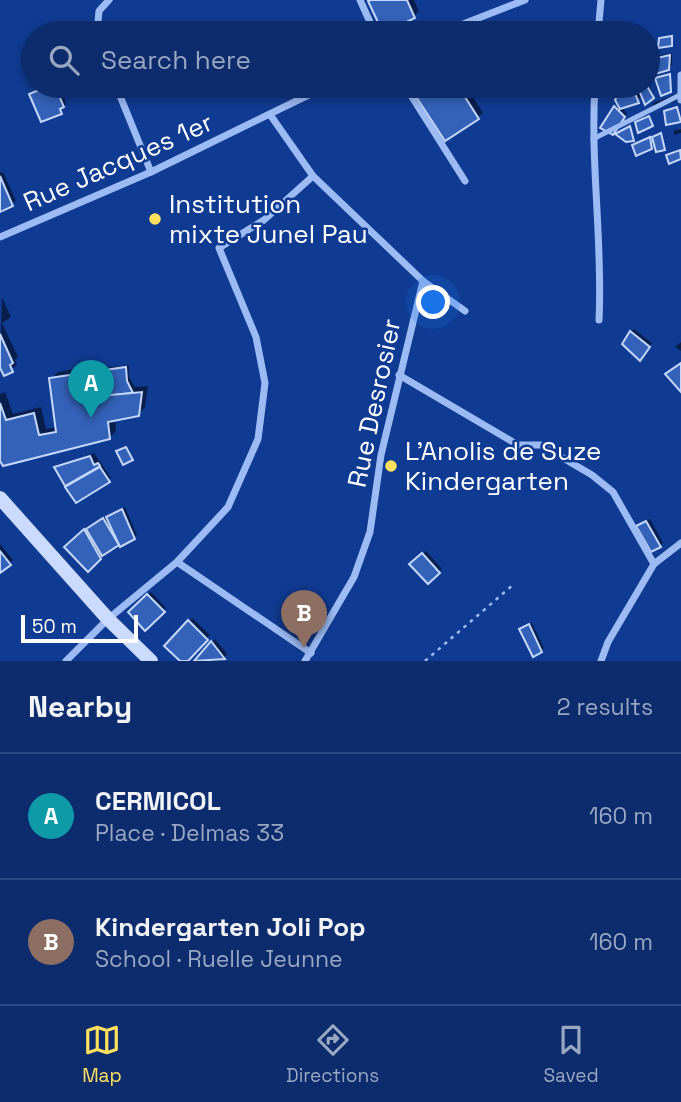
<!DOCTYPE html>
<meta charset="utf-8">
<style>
body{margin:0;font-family:"Space Grotesk",sans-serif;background:#1a3876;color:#f1f3f6}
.scale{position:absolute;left:21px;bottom:18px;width:117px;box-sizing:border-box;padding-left:7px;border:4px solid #fff;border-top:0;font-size:19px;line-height:24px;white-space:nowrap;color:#fff;-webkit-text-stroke:5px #103b92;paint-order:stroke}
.you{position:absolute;left:434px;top:303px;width:24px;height:24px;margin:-18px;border:5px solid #fff;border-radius:50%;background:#1a73e8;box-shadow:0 0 0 10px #1a73e833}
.badge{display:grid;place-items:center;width:46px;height:46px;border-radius:50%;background:#ffe15e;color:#fff;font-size:23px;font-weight:700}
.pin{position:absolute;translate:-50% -58px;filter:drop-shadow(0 2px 4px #0008)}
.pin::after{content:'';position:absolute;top:37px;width:24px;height:21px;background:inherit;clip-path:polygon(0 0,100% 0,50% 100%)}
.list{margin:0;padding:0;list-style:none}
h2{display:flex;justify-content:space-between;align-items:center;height:91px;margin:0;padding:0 28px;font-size:30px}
h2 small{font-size:23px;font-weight:400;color:#9aa7c2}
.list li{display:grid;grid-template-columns:46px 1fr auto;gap:21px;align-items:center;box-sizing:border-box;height:126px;padding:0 28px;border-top:2px solid #2c4881}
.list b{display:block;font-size:26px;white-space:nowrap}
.list p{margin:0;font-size:23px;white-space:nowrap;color:#9aa7c2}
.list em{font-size:23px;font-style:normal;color:#9aa7c2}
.icon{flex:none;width:38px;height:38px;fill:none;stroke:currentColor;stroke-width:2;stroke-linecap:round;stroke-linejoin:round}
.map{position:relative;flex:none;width:681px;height:661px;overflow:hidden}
.search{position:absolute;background:#0c2c6e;box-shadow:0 4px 10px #0003;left:21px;right:21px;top:21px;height:77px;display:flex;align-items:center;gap:18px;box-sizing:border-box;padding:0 24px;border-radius:38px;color:#9aa7c2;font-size:26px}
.sheet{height:343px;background:#0c2c6e}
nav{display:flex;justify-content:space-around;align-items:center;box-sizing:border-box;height:98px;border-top:2px solid #2c4881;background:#0c2c6e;font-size:19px;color:#9aa7c2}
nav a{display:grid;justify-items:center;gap:4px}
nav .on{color:#ffe15e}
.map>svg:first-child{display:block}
.shadow{fill:#0007}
.building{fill:#3462b9;stroke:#c4d8fd;stroke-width:2}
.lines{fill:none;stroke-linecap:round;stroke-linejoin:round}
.path{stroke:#9cbaf3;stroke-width:2.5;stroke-dasharray:3.5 5;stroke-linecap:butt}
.service{stroke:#9cbaf3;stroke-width:5}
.minor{stroke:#9cbaf3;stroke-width:7}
.secondary{stroke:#cbdbfd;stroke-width:14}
.poi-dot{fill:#ffe15e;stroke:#103b92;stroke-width:2.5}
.labels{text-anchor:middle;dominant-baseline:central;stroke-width:5;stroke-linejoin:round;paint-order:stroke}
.street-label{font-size:26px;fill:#fff;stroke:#103b92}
.poi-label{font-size:26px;fill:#fff;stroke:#103b92;text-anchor:start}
</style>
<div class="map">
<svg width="681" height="661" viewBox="0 0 681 661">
<rect width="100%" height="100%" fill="#103b92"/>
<g class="shadow">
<polygon points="372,0 414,0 419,11 414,16"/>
<polygon points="324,28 326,33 308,33"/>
<polygon points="672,53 672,65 668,69 648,75 648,58"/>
<polygon points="648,84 654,96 646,102 643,96 621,107 627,113 615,129 603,127 619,104 626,86 636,86 638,90"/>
<polygon points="48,86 59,86 66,103 61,112 31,95"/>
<polygon points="411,86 466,86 483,113 446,138"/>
<polygon points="677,94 676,101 653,108 653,103"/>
<polygon points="681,129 681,133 674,135 674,130"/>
<polygon points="3,172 16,201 0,210 0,173"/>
<polygon points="2,297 11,317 2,323 18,357 15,360 17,365 5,374 0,364"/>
<polygon points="634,329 652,343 643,356 631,332"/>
<polygon points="681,342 681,351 675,347"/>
<polygon points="104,364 104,368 129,365 129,377 135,387 148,386 145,407 138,415 115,419 116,431 109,438 0,458 0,394 5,392 13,414 41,407 46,429 57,427 51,379 58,372"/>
<polygon points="94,453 111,478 76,500 56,467"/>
<polygon points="125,507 137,535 103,553 88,569 67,547 88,528"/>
<polygon points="650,519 663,543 660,546 642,523"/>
<polygon points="0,544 13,560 0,571"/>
<polygon points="426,551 442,569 428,582 412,564"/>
<polygon points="151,592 166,608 145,628 130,613"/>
<polygon points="192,618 210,635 186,661 166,646"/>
<polygon points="532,623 544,648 541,651 525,626"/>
<polygon points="215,639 227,654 221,661 196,661"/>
</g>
<g class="building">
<polygon points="371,0 407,0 415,18 383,33 368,1"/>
<polygon points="672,36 672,46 658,48 659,38"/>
<polygon points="670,55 669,70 648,76 648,60"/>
<polygon points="670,74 671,92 661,96 655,78"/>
<polygon points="49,86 55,86 64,107 60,109 62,114 41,122 29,94"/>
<polygon points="409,86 458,86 479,119 445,141"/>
<polygon points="632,86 639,103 620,109 615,100 621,88"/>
<polygon points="640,86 647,86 654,98 645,105 638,88"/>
<polygon points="614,106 625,117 613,135 600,128"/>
<polygon points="677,107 681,122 666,125 664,111"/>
<polygon points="649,116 653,126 638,133 635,122"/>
<polygon points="630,126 634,141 626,142 615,134"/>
<polygon points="661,133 665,150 656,152 652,137"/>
<polygon points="650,137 652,149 636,156 632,145"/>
<polygon points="680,150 681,159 669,164 666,155"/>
<polygon points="0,176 13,206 0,212"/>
<polygon points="630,331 650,347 640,361 622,344"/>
<polygon points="0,334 13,363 10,365 13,372 4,376 0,368"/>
<polygon points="681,363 681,392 665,374"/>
<polygon points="126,367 127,381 133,393 101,396 97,371"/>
<polygon points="97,371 101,396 142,392 139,416 108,422 110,439 3,466 0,461 0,403 6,420 34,413 39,435 56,432 49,378"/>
<polygon points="126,447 133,460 123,465 116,451"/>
<polygon points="90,456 94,465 98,463 100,466 65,486 54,467"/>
<polygon points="100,467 110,482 76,503 65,487"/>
<polygon points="122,509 135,539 120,547 106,517"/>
<polygon points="103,518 119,545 102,556 86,529"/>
<polygon points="646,521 661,547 651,552 636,526"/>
<polygon points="84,529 101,559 88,572 64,547"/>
<polygon points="0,551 11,565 0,573"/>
<polygon points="422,553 440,573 428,584 409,564"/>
<polygon points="147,594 165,612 145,631 128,612"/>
<polygon points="188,620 208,640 188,661 180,661 164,646"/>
<polygon points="529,624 542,652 533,657 519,629"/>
<polygon points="211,641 225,659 194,661"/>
</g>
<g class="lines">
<polyline class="path" points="425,661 514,584"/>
<polyline class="service" points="593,139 680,95"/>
<g class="minor">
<polyline points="360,0 375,33"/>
<polyline points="97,33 99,11 109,0"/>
<polyline points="440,33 525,0"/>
<polyline points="598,33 601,0"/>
<polyline points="681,75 681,100"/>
<polyline points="116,86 151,172"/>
<polyline points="405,86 465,181"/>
<path d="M595,86C590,164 603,242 599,320"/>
<polyline points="271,116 313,176 423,281 381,455 370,532 354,577 305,661"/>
<polyline points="0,237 151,172 327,86"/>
<polyline points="423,281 465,311"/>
<polyline points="399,375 518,445 541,445 592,475 613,492 654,564"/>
<polyline points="177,562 311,653"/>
<polyline points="66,661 108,619 177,562 228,507 258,439 265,383 256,337 219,248 264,220 313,176"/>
<polyline points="601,661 608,642 654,564 681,543"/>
</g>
<polyline class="secondary" points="0,498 108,619 151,661"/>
</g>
<g class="poi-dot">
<circle cx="155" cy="219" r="7"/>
<circle cx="391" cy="466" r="7"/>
</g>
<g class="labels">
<g class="street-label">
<text transform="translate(118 162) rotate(-24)">Rue Jacques 1er</text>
<text transform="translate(374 403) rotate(-78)">Rue Desrosier</text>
</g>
<g class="poi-label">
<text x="169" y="204">Institution<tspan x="169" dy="30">mixte Junel Pau</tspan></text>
<text x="405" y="451">L'Anolis de Suze<tspan x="405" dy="30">Kindergarten</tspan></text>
</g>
</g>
</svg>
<div class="scale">50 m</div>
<div class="you"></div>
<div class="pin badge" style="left:91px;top:418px;background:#0f9aa8">A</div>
<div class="pin badge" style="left:304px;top:648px;background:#8d6e63">B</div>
<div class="search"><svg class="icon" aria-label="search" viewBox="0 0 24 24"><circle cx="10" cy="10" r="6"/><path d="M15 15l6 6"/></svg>Search here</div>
</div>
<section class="sheet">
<h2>Nearby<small>2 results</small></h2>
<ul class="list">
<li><span class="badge" style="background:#0f9aa8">A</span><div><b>CERMICOL</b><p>Place · Delmas 33</p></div><em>160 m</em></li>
<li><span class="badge" style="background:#8d6e63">B</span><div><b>Kindergarten Joli Pop</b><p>School · Ruelle Jeunne</p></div><em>160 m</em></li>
</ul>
</section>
<nav>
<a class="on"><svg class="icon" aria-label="map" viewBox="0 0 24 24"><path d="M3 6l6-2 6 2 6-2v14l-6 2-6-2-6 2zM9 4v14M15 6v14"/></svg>Map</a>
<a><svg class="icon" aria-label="directions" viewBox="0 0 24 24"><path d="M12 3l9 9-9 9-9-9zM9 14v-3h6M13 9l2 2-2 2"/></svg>Directions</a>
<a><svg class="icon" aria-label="saved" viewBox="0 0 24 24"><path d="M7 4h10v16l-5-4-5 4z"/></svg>Saved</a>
</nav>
